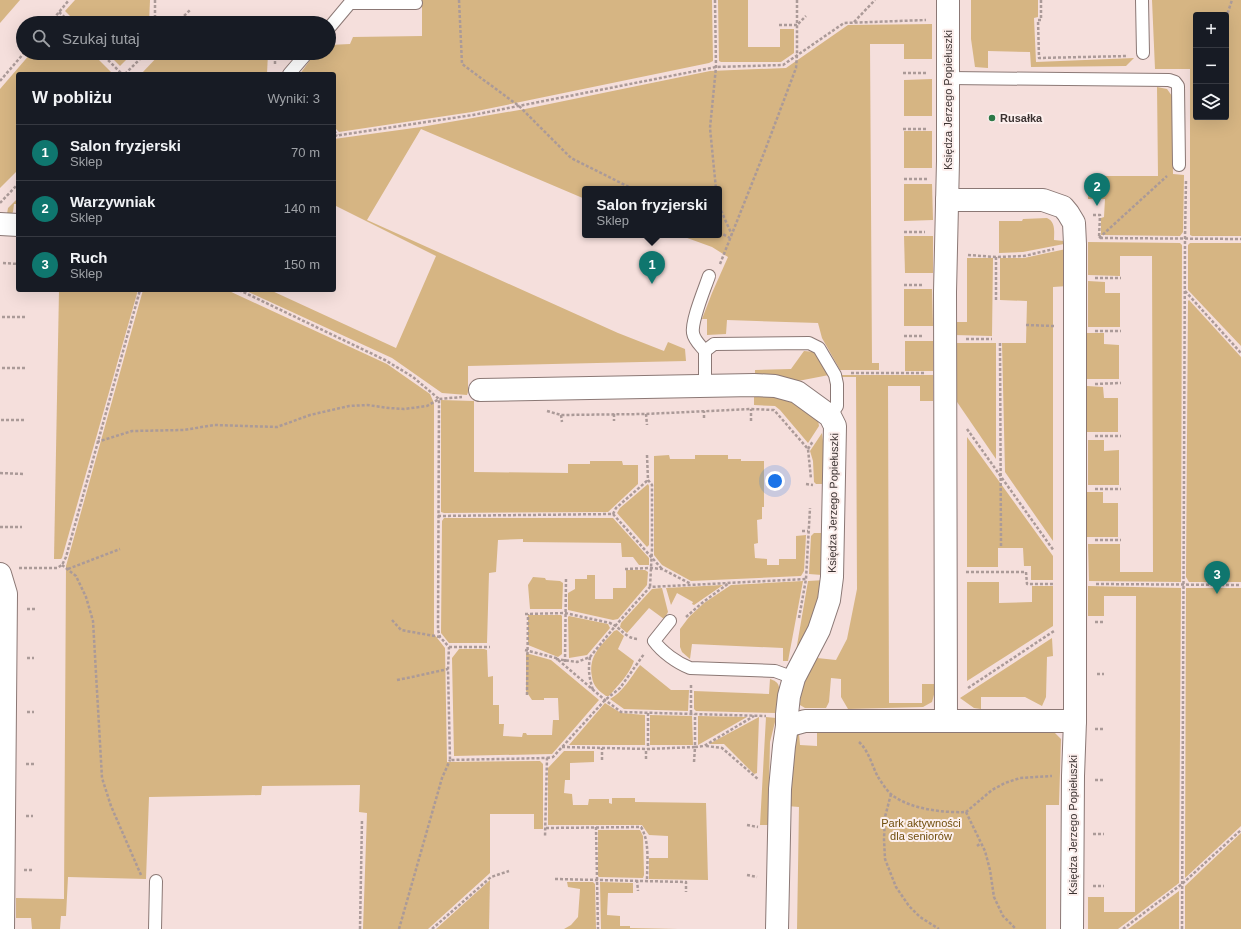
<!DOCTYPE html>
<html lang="pl">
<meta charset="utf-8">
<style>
body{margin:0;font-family:Arial,sans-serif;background:#20242c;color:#f1f3f6}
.controls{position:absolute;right:12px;top:12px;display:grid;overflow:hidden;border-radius:4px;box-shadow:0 4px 16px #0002}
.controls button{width:36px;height:36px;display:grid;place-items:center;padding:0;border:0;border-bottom:1px solid #363941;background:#171b24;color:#f1f3f6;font:20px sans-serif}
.you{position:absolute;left:775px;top:481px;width:14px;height:14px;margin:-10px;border:3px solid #fff;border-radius:50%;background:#1a73e8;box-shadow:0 0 0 6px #1a73e833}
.badge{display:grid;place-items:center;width:26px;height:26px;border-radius:50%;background:#0f766e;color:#fff;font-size:13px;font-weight:700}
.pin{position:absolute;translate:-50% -33px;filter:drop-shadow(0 1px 2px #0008)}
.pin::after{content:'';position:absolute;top:21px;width:14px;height:12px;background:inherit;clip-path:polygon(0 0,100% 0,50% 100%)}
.popup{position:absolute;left:582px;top:186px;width:140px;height:52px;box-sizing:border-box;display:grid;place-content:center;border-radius:4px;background:#171b24;filter:drop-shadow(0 1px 3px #0005);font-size:13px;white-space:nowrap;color:#9ea1a6}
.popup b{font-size:15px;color:#f1f3f6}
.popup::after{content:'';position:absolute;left:50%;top:100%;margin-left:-8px;border:8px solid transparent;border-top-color:#171b24}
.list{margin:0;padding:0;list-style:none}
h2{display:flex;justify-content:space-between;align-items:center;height:52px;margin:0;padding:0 16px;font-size:17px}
h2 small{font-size:13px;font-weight:400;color:#9ea1a6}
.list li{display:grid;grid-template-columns:26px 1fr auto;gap:12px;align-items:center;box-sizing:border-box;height:56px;padding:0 16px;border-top:1px solid #363941}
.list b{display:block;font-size:15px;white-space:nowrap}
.list p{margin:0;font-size:13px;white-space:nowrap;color:#9ea1a6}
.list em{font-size:13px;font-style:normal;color:#9ea1a6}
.icon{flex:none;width:22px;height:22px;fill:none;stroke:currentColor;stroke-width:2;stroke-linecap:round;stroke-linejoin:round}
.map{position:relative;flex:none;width:1241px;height:929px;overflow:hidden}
.search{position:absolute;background:#171b24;box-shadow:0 4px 16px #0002;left:16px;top:16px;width:320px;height:44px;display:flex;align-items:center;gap:10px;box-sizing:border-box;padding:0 14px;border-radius:22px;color:#9ea1a6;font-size:15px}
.panel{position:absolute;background:#171b24;box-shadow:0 4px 16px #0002;left:16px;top:72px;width:320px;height:220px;border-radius:4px}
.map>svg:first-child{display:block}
.green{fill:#d6b583;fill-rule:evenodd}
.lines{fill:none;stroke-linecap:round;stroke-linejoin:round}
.service-casing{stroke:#8b7875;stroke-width:14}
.minor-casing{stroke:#8b7875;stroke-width:24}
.path{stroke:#ab9a98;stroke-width:2.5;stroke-dasharray:3 2;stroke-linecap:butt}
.service{stroke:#fff;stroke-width:12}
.minor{stroke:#fff;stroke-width:22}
.poi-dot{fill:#2c7847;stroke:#fcefed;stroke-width:1.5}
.labels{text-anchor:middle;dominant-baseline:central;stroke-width:4;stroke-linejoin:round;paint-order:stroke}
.street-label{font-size:11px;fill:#3b3231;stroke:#fcefed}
.poi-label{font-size:11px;font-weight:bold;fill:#3b3231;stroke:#fcefed;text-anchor:start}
.park-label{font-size:11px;fill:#704e0d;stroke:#fcefed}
</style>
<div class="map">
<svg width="1241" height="929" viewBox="0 0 1241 929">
<rect width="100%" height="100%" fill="#f5dfdc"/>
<g class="green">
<polygon points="0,0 20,0 0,23"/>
<polygon points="75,0 150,0 149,23 77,23 65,11"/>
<polygon points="422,0 712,0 713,61 709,63 472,112 339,132 334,127 334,74 300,74 315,53 329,53 329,45 350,44 353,37 422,36"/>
<polygon points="718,0 748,0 748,47 780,47 780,29 794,29 794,53 781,62 721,62 719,61"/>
<polygon points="971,0 1038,0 1038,17 1034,18 1036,62 1134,58 1126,66 1031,67 1030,52 988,51 988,68 975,67 971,39"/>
<path d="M1152,0H1241V236H1192L1190,235V69H1155ZM1196,15H1226V117H1196Z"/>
<polygon points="932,24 932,59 904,59 904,44 870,44 872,363 879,363 879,370 840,370 822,338 818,323 727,320 726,334 707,335 707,319 702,319 712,293 728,257 712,247 679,235 719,235 719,189 585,189 585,199 421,129 367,220 618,333 664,351 668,342 685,349 686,361 468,366 468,392 467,395 442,393 392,358 244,290 270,290 396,348 436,256 334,205 334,139 421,127 525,109 710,71 786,68 848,25"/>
<polygon points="31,53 92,53 112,73 112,74 18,74 18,170 0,188 0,89"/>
<polygon points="107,53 133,53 120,66"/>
<polygon points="161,53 268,53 267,74 141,74"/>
<polygon points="932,79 932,116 904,116 904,80"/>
<polygon points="1157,87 1167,89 1172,96 1173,174 1184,175 1183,232 1180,236 1101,235 1101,218 1104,217 1105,199 1088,199 1089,176 1158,176"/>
<rect x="904" y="131" width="28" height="37"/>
<polygon points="904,184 932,184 933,220 904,221"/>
<polygon points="18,198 18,204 14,204 13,212 10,216 7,214 8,208"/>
<path d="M1047,218C1056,222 1054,232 1054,240L1064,241V244L1023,252L999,253V221H1022L1023,219Z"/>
<polygon points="904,236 933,236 933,273 905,273"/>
<polygon points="1088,242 1180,243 1182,245 1181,582 1089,581 1088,544 1120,544 1120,572 1153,572 1152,256 1120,256 1120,276 1088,275"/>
<polygon points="1190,243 1241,243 1241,346 1188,290 1188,245"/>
<polygon points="1066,249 1068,286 1053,287 1053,541 1005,472 1002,343 1026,343 1027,301 1000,300 1000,258 1024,258"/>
<polygon points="967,258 993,258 992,336 954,335 955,322 967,322"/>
<polygon points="1088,281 1105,282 1105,293 1120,293 1120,327 1088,327"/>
<polygon points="904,289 932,289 933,326 904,326"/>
<polygon points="59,290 138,290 62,558 61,559 54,559"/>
<polygon points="143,290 227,290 387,364 430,394 434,403 434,634 445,648 447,762 540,761 543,764 543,829 534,829 534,814 490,814 490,873 428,929 363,929 367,813 359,812 360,785 262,786 261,795 149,797 146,879 68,877 66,916 61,916 60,929 32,929 31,918 16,918 16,898 64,899 66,566"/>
<polygon points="1189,300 1241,357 1241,582 1189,582 1186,577 1188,301"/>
<polygon points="1087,333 1104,333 1104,344 1119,345 1119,379 1087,379"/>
<rect x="905" y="341" width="28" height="30"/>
<polygon points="954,343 996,343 996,459 955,399"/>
<polygon points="804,351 816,352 829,375 798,381 755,375 755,370 791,369"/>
<path d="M842,375H933V401H920V386H888L889,703H922V684H935V691L932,702L923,707L848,709L841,697V679L831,678L829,702L826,708H805L800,705C801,685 808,675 817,658L836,660L847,639L857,589L856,377H842Z"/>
<polygon points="1087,386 1103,387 1104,398 1118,398 1118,432 1087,432"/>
<polygon points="754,394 789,399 818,420 819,426 808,443 780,410 775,406 754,405"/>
<polygon points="441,400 474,401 474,472 568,473 568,464 590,464 590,461 622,461 623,465 638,465 638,484 608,512 444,513 441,512"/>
<polygon points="822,433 824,449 822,484 816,484 814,482 813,461 810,451"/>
<polygon points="967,437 1053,556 1053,580 1031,580 1031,566 1024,566 1023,548 998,548 998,567 967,567"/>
<polygon points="1088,440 1104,440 1104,451 1119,450 1119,485 1088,485"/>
<polygon points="669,455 670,459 695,459 695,455 728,455 728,459 741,459 741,461 764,461 764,507 762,507 762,519 757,520 758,543 754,544 755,558 767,559 767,565 779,565 779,559 796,559 796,536 806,535 804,571 801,576 691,581 662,565 654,555 654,456"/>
<polygon points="648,484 649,486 649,545 647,547 617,513 620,508"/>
<polygon points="1086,492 1103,492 1103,503 1118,503 1118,537 1086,537"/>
<polygon points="444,518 613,518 649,558 649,565 639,565 633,557 622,557 621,543 523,542 523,539 498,540 496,572 489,573 487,643 449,643 441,633 442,521"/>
<polygon points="814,533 822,533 822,575 809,574 811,536"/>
<polygon points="626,570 645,570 648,572 647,585 618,619 613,620 568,610 568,593 575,589 575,579 587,579 587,575 595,575 595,599 613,599 613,588 626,588"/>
<polygon points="533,577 545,578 546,580 560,581 563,583 562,609 530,609 528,585"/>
<polygon points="825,580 807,634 795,657 808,581"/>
<polygon points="803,581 788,661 783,661 783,648 692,644 690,659 682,652 680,647 680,629 689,617 704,603 731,585"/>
<polygon points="967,582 999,582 999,603 1032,602 1032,586 1053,586 1053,626 967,681"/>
<polygon points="723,585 694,605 692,604 693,602 677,593 671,605 666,588"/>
<polygon points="1088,586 1181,588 1179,883 1118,929 1088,929 1088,897 1104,897 1104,912 1135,912 1136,596 1104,596 1104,616 1088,616"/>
<polygon points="662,588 668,612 664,619 649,608 627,633 620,627 621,623 652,589"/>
<polygon points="1186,588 1241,588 1241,826 1185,878"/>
<polygon points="528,615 561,615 562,616 562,654 558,657 528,645"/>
<polygon points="569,616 608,624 610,628 587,655 569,658 568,617"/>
<path d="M617,630L624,636L618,649L634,661C629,675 618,685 609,696H606C599,691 593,686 592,677C588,655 601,646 614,631Z"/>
<polygon points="1052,638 1053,656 1047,657 1046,697 1042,706 1025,697 981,697 981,709 974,708 960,698"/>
<polygon points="459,649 484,649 487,650 488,677 493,676 493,705 499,705 499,724 504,724 503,736 522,737 523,733 526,733 527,735 552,735 553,720 559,720 558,698 544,698 544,700 532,700 526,691 526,653 551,660 599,700 552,754 454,756 452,658"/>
<path d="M640,665L671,690H689L688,711L624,709L610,699C623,692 631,677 640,665Z"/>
<path d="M770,679C772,680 774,680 776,682C783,687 778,706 777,713L696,711L694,709V691L769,694Z"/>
<polygon points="605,703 621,713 645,715 645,745 569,745"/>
<polygon points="650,715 692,716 693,745 650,745"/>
<polygon points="698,716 747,717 698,745"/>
<polygon points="759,717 757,773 754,774 724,744 709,744"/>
<polygon points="766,717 776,718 770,742 768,825 760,825"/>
<polygon points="1051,729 1061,739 1059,805 1046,805 1046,929 797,929 799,807 787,806 792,740 799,734 800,745 817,746 817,730"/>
<polygon points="564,751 594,751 594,762 570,763 570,780 565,780 564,793 572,794 573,805 588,805 589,799 609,799 609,803 612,804 612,798 635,798 635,802 706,803 708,880 649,879 649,858 668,858 668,836 649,835 642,825 548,825 548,768"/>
<polygon points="598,830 640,830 643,836 644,875 643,878 599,877 598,876"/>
<polygon points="1241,833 1241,929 1185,929 1185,886"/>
<polygon points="490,880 489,929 436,929"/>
<polygon points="567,882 593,882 595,884 596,929 564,929 571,925 578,917 580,889 568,887"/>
<polygon points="600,882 633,883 633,893 608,893 607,915 620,916 620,926 630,926 630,928 678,929 601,929"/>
<polygon points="1179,891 1179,929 1128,929"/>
</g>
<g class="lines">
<defs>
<g id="service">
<polyline points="1142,0 1143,53"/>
<polyline points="329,28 350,3 416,3"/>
<polyline points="289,74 307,53"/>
<polyline points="949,78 1169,80 1175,82 1178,86 1179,165"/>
<path d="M705,351C700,345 694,340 693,333C691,321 705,288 709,276"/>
<polyline points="705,386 705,351 714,344 809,343 819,348 835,375 837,384 837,406 830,416"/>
<path d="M670,621L654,641C662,652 677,663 690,668L775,671L794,678"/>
<polyline points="155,929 156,881"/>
</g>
<g id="minor">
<polyline points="947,200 1043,200 1063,207 1068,213 1074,223 1075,244 1075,721 1073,776 1072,929"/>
<polyline points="0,224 18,225"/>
<polyline points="480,390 754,385 775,386 797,392 830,416 835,426 832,577 829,600 819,630 794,678 789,696 787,714 787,726 784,746 780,789 777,929"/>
<polyline points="0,574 6,594 3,929"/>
<polyline points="946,720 945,292 948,161 948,0"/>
<polyline points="787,726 805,721 1075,721"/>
</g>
</defs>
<use href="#service" class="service-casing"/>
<use href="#minor" class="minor-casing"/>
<g class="path">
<polyline points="155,0 155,23"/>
<polyline points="459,0 462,64 519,106 571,158 633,189"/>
<polyline points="715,0 716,67 710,128 716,189"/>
<polyline points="1041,0 1041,20 1038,20 1039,58 1128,56"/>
<polyline points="59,12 71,23"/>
<polyline points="1226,18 1232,0"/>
<polyline points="854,22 875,0"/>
<polyline points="50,23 69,0"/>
<polyline points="177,23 190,10"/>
<polyline points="276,23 276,18"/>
<polyline points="779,25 797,25 797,0"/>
<polyline points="101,53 122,74"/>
<polyline points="275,64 275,53"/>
<polyline points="903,73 927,73"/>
<polyline points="125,74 146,53"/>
<polyline points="0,81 24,53"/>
<polyline points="903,129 927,129"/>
<polyline points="334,131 338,135"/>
<polyline points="334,136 473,115 716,67 783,65 844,23 926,20"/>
<polyline points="904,179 927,179"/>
<polyline points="0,203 18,184"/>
<polyline points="719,206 732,235"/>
<polyline points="1093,215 1100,215 1099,238"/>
<polyline points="719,232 730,238"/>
<polyline points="904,232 925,232"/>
<polyline points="1099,238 1167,176"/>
<polyline points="1100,238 1241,239"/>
<polyline points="968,255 996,257 1024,256 1054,249"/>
<polyline points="3,263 18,264"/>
<polyline points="720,264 764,153 796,68 797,55 797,25 806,16"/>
<polyline points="1095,278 1121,278"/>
<polyline points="904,285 923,285"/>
<polyline points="239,290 385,360 413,377 439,399 438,630 440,637 449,647 448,669 450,760 547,758 545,837"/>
<polyline points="1185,291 1241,353"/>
<polyline points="996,300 996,257"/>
<polyline points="2,317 26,317"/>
<polyline points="1026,325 1054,326"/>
<polyline points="1095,331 1121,331"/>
<polyline points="904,336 924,336"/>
<polyline points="966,339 992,339"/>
<polyline points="1000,343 1001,548"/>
<polyline points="2,368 25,368"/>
<polyline points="851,373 924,373"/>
<polyline points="1095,384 1121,383"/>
<polyline points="547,411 561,415 646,414 751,409 774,410 808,449 811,479"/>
<polyline points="614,414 614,421"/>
<polyline points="646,414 647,425"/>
<polyline points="561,415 562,422"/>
<polyline points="704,418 704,411"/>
<polyline points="1,420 24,420"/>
<polyline points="751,421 751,409"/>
<polyline points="967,429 1054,551"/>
<polyline points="1095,436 1121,436"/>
<polyline points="97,442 132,431 184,430 214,425 277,427 310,415 349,406 367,405 389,408 404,409 427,406 439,399 462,397"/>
<polyline points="808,449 813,441"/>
<polyline points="647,455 648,480 652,485 652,549 650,587"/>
<polyline points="0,473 23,474"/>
<polyline points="806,484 813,485"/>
<polyline points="1095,489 1121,489"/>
<polyline points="613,514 616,508 648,480"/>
<polyline points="438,516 613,514 662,569"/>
<polyline points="0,527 22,527"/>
<polyline points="802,531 808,531"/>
<polyline points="1095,540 1121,540"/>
<polyline points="62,565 76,576 86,597 93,621 102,778 111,806 141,875"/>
<polyline points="19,568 57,568 62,565 66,557 140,290"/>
<polyline points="68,569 120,549"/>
<polyline points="625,569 651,568 662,569 691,584"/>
<polyline points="966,572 1026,572 1027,584 1053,584"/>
<polyline points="1096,584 1241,585"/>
<polyline points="27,609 35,609"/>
<path d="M525,614L565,613L610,623C622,628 624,638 638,639"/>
<polyline points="686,617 702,603 729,583"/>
<polyline points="799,618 806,579 810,508"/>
<polyline points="392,620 401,630 440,637"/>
<polyline points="1095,622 1104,622"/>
<polyline points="449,647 490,647"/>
<polyline points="525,650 556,658 605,700 621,712 766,716"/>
<path d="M590,657C588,669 589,678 593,690"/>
<polyline points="27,658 34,658"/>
<polyline points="556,659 577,662 590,657 616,625 650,587 806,579"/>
<polyline points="565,662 566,578"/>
<polyline points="1097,674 1104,674"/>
<polyline points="397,680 412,677 448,669"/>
<polyline points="691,685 691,714"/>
<polyline points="968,688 1054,631"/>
<polyline points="527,695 528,614"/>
<polyline points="27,712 34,712"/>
<polyline points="648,713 648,749"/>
<polyline points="1095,729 1104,729"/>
<path d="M859,742C869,751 872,766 878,777C882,783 887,791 892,795C910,809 943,813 966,812L992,790L1005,783L1020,778L1052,776"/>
<polyline points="706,746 722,748 759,780"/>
<polyline points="562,747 648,749 695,747 695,714"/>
<polyline points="547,758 553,757 605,700 620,688 644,654"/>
<polyline points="646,759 646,749"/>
<polyline points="602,760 602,748"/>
<polyline points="694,762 695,747 704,746 754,716"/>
<polyline points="26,764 34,764"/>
<polyline points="1095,780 1104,780"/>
<polyline points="891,794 885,817 884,839 885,859 896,887 909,906 920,917 939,929"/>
<polyline points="966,812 985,851 990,870 994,897 1003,916 1016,929"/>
<polyline points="26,816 33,816"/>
<polyline points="747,825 758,827"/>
<polyline points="596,827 598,929"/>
<path d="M546,828L641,827C650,842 647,863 647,881"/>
<polyline points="1093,834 1104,834"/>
<polyline points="977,846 981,843"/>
<polyline points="24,870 33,870"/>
<polyline points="747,875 757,877"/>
<polyline points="555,879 686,882 686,892"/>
<polyline points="637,880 638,891"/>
<polyline points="1093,886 1104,886"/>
<polyline points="360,929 362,819"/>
<polyline points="399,929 442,778 450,760"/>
<polyline points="432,929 491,877 509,871"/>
<polyline points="1123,929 1182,884 1241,830"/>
<polyline points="1182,929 1185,239 1186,180"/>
</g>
<use href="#service" class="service"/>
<use href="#minor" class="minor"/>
</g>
<circle class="poi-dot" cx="992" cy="118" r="4"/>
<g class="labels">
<g class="street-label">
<text transform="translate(948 100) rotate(-90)">Księdza Jerzego Popiełuszki</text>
<text transform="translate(833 503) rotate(-89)">Księdza Jerzego Popiełuszki</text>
<text transform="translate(1073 825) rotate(-90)">Księdza Jerzego Popiełuszki</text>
</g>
<g class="poi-label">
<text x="1000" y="118">Rusałka</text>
</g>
<g class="park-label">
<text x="921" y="823">Park aktywności<tspan x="921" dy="13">dla seniorów</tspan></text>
</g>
</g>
</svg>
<div class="controls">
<button>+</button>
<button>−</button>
<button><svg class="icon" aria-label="layers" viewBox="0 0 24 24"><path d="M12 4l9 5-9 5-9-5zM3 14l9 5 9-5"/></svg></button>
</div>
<div class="you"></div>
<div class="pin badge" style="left:652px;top:284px">1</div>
<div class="popup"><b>Salon fryzjerski</b>Sklep</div>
<div class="pin badge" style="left:1097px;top:206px">2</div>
<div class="pin badge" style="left:1217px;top:594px">3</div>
<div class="search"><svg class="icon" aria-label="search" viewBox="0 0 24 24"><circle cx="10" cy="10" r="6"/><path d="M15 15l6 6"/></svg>Szukaj tutaj</div>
<section class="panel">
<h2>W pobliżu<small>Wyniki: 3</small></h2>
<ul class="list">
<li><span class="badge">1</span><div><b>Salon fryzjerski</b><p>Sklep</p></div><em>70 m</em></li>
<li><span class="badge">2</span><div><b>Warzywniak</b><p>Sklep</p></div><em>140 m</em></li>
<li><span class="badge">3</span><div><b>Ruch</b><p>Sklep</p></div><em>150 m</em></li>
</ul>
</section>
</div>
